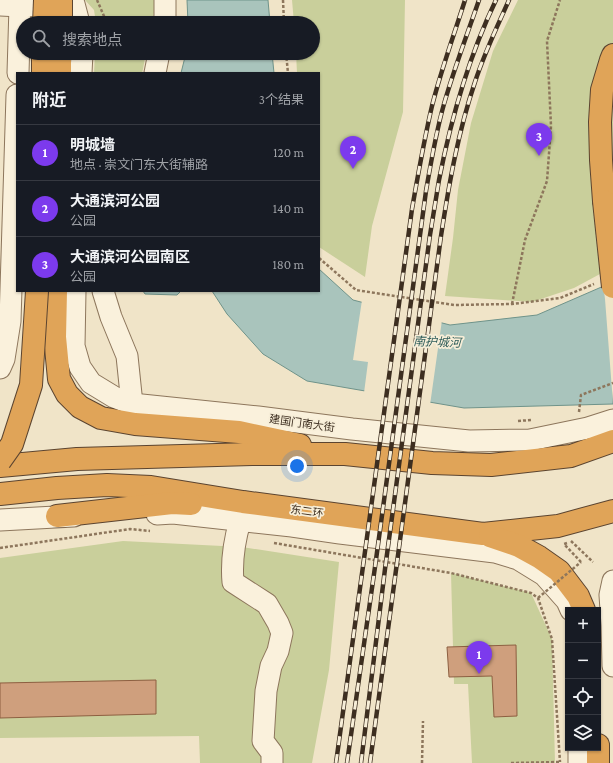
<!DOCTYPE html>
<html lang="zh">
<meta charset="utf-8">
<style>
body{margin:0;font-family:"Crimson Pro","Noto Sans SC",serif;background:#20242c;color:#f1f3f6}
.controls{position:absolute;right:12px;bottom:12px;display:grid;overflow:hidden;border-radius:0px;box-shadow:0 1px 3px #0004}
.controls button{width:36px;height:36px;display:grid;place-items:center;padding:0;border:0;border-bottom:1px solid #363941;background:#171b24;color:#f1f3f6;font:20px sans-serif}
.you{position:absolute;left:297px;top:466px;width:14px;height:14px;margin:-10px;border:3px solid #fff;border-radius:50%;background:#1a73e8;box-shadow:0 0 0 6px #1a73e833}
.badge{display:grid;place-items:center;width:26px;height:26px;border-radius:50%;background:#7c3aed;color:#fff;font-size:13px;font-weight:700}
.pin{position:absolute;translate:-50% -33px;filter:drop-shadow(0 1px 2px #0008)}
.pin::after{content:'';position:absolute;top:21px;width:14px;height:12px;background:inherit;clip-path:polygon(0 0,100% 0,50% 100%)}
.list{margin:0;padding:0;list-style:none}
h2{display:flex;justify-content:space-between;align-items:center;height:52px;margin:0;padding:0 16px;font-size:17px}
h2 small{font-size:13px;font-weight:400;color:#9ea1a6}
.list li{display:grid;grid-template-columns:26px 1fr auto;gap:12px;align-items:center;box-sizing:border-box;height:56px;padding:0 16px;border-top:1px solid #363941}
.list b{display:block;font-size:15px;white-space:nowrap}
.list p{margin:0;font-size:13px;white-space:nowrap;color:#9ea1a6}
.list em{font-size:13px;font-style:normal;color:#9ea1a6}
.icon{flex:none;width:22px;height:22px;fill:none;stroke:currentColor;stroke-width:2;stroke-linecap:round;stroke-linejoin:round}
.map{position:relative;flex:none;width:613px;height:763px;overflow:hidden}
.search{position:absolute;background:#171b24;box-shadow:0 1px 3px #0004;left:16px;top:16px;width:304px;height:44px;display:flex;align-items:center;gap:10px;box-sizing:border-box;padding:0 14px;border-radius:22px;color:#9ea1a6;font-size:15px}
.panel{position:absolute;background:#171b24;box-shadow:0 1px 3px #0004;left:16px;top:72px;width:304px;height:220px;border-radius:0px}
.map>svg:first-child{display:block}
.green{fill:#c9cf9b}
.water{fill:#a9c4bc;stroke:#6f938a}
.pier{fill:#f0e4c8}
.building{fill:#cf9f7d;stroke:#8d5f41}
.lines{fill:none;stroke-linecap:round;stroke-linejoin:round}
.minor-casing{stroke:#8d765c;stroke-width:23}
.highway-casing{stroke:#5b4430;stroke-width:24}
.path{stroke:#8d765c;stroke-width:2.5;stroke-dasharray:3 2;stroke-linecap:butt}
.minor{stroke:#faf1dc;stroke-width:21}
.highway{stroke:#e0a458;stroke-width:22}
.rail-casing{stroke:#3d2e20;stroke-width:4.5}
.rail{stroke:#f7eed8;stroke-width:3;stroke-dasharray:9;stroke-linecap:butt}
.highway-bridge-casing{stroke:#5b4430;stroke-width:24;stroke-linecap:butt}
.path-bridge{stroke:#8d765c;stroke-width:2.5;stroke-dasharray:3 2;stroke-linecap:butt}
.highway-bridge{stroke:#e0a458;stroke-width:22}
.labels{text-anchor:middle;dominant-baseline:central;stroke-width:3.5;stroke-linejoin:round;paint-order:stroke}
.street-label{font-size:11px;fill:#3d2e20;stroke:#f7eed8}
.water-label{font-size:12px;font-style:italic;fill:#2f5d5a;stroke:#f7eed8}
</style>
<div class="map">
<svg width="613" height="763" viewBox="0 0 613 763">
<rect width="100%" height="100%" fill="#f0e4c8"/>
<g class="green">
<polygon points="85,0 156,0 156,2 152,23 96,23 94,10"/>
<polygon points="292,0 405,0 403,112 372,226 365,277 319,247 319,73 297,73 296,53 313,53 313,23 294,23"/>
<polygon points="518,0 613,0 613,267 574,288 532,302 445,296 453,238 458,190 471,123 493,51"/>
<polygon points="95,53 146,53 143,69 142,73 94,73"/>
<polygon points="123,541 242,547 339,562 329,670 312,763 200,763 199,736 0,738 0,558"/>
<polygon points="451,573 531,593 552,639 555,763 472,763 468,684 454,684"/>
</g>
<g class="water">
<polygon points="187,0 268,0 270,23 188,23"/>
<polygon points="186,53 272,53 274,73 181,73"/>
<polygon points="319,269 353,300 450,325 537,315 613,282 613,404 464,408 307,381 263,354 227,314 212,291 319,291"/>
<polygon points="143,291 181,291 177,295 145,294"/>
</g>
<g class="pier">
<polygon points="613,280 613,403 605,299 603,284"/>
<polygon points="362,300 442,320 430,405 364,393 368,362 353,360"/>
</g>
<g class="building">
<polygon points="516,645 517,716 494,717 492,676 449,677 447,647"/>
<polygon points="156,680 156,714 0,718 0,683"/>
</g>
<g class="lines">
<defs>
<g id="minor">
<polyline points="0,5 20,6 20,0"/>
<polyline points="164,23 165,16 165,0"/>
<polyline points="18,73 20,6 74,4 79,23"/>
<polyline points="81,73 82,53"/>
<polyline points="155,73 159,53"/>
<polyline points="75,291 74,346 80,367 91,383 114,397 132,404 258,417 352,429 469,441 530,440 588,428 613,420"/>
<polyline points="103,291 111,317 127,356 132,404"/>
<polyline points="0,368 4,359 10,321 17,95"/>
<polyline points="157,514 173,513 292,526 340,533 495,552 518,559 544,575 567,601 571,610"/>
<polyline points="0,520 74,516"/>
<path d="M240,521C234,542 231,560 233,582L267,604L278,623L282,633L278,651L271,666L266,691L263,741L272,753V763"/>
<polyline points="613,581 610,595 612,625 613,666"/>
<polyline points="579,748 579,763"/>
</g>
<g id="highway">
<polyline points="43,73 43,53"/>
<polyline points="60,73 60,53"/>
<polyline points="604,201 601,160 600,122 602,90 611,60 613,55"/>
<polyline points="56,291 55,337 59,379 67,394 80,407 101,418 135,424 239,432 300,445"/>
<polyline points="0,466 77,459 252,454 345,454 432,463 491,465 571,456 613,441"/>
<polyline points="0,494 57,488 107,485 151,487 243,502 483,534 558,526 613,511"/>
<polyline points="57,516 172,503 191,504"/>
<polyline points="490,536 519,546 539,557 559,571 578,596 584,610"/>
<polyline points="598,745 598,763"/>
</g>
</defs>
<use href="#minor" class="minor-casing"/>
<use href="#highway" class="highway-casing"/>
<g class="path">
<polyline points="97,0 107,23"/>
<polyline points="283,0 284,23"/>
<polyline points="286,53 288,73"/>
<polyline points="319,258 356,290 454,305 512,304 560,298 594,284"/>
<polyline points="512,304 525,240 547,181 551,126 547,41 560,0"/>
<polyline points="579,412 581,395 613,383"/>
<polyline points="518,421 531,420"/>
<polyline points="571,541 593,562"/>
<polyline points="274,543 451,573 531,593 538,598 552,639 560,762"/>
<polyline points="567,543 564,544 581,562"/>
<polyline points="0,548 130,529 150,531"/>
<polyline points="422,763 423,721"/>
<polyline points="511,763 560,762"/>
</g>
<use href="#minor" class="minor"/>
<use href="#highway" class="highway"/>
<defs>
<g id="rail">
<path d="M336,763L412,209C418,175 424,140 432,106C441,70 454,35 465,0"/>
<path d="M347,763L375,567L426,191C431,162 436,132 444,104C454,69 467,35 479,0"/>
<path d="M361,763L385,569L430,235C433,217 436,198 439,180C451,119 469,56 496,0"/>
<path d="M370,763L441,236C449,184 458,132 475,82C484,54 497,27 509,0"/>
</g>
</defs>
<use href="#rail" class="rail-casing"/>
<use href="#rail" class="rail"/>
<defs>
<g id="highway-bridge">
<polyline points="44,23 45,0"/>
<polyline points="61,23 61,0"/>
<polyline points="604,201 613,287"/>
<polyline points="0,461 12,444 31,385 37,291"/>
</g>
</defs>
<use href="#highway-bridge" class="highway-bridge-casing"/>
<polyline class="path-bridge" points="538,598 581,562"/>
<use href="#highway-bridge" class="highway-bridge"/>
</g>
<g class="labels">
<g class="street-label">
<text transform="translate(302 423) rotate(8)">建国门南大街</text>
<text transform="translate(307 511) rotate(8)">东二环</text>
</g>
<g class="water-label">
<text transform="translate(437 342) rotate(2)">南护城河</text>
</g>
</g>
</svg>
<div class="controls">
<button>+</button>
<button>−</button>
<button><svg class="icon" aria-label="locate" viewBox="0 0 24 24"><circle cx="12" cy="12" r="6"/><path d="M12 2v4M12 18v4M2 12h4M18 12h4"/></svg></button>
<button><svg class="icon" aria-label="layers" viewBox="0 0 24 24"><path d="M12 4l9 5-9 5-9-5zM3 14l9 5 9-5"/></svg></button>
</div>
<div class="you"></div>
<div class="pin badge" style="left:479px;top:674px">1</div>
<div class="pin badge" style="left:353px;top:169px">2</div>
<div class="pin badge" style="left:539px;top:156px">3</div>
<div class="search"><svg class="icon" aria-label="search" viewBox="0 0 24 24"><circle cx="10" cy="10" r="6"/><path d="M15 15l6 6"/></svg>搜索地点</div>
<section class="panel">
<h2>附近<small>3个结果</small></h2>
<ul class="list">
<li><span class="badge">1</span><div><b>明城墙</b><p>地点 · 崇文门东大街辅路</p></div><em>120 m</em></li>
<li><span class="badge">2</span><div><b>大通滨河公园</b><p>公园</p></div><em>140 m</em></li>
<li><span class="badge">3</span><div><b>大通滨河公园南区</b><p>公园</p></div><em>180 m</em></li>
</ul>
</section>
</div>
